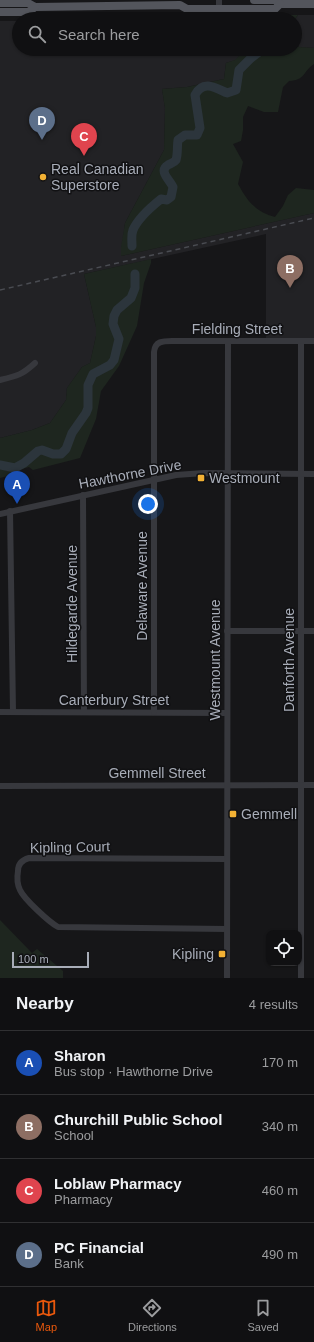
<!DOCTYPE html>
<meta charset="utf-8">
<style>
body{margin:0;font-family:Arial,sans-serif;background:#19191b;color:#f1f3f6}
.controls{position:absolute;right:12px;bottom:12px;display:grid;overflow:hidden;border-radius:8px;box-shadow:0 1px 3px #0004}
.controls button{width:36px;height:36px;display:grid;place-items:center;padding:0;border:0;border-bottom:1px solid #303032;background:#101012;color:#f1f3f6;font:20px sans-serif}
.scale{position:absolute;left:12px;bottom:10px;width:77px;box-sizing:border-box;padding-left:4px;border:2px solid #a8adb8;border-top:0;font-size:11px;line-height:14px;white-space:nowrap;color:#a8adb8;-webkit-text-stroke:3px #111113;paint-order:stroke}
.you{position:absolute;left:148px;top:504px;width:14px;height:14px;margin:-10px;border:3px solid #fff;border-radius:50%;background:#1a73e8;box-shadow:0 0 0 6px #1a73e833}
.badge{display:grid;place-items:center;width:26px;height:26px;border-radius:50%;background:#ea580c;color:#fff;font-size:13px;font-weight:700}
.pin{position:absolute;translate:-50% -33px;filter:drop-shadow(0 1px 2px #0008)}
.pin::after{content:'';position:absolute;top:21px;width:14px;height:12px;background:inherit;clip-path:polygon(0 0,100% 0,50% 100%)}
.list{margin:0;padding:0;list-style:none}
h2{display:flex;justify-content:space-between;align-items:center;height:52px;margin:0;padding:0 16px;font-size:17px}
h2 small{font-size:13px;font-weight:400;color:#9c9d9f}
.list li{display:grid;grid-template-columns:26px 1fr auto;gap:12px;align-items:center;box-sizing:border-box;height:64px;padding:0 16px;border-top:1px solid #303032}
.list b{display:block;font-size:15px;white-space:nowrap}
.list p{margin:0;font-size:13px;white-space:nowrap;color:#9c9d9f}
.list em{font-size:13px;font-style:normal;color:#9c9d9f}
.icon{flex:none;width:22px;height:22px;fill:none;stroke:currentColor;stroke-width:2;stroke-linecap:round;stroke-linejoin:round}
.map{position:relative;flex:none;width:314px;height:978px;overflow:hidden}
.search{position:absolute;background:#101012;box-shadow:0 1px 3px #0004;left:12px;right:12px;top:12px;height:44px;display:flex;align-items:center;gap:10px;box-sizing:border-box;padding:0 14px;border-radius:22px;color:#9c9d9f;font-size:15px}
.sheet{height:308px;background:#101012}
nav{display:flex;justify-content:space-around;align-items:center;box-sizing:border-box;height:56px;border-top:1px solid #303032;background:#101012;font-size:11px;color:#9c9d9f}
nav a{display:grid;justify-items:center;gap:2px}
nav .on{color:#ea580c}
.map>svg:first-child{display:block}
.built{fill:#222225}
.green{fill:#1e261f}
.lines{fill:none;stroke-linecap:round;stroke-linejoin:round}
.river{stroke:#2c353c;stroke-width:9}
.minor{stroke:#37383d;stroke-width:6}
.major{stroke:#53555c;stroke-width:8}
.rail{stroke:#4a4c52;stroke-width:1.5;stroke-dasharray:5 4;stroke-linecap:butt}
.poi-dot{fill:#f2b134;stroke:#111113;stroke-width:1.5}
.labels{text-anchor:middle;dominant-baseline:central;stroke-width:3;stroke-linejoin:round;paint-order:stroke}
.poi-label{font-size:14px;fill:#a8adb8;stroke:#111113;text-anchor:start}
.street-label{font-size:14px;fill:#a8adb8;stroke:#111113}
</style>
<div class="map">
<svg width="314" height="978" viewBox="0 0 314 978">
<rect width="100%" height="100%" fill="#161618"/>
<g class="built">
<polygon points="180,14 187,18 241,19 31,19 35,15"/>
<polygon points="298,15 314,15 314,48 299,47 295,41 295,19"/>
<polygon points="0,21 19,21 19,49 240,49 240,55 236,60 226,63 224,79 187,87 162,89 165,108 164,150 125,223 121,256 314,213 314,341 266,341 266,234 84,274 96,327 96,336 90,363 82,367 67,388 66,400 50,423 32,430 0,438"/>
</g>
<g class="green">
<polygon points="271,15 298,15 295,19 241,19"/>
<path d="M295,41L299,47L314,48V64C302,72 306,80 289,81L283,87L278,112H264L248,106L243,117V130L241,141L233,144L243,162L238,184C248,202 255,211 275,217L283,206L288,195L296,188L314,190V213L121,256V247L125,223L164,150L165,108L162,89L187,87L224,79L226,63L235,60L240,55V49H295Z"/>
<polygon points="151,259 151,263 144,283 137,326 119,366 101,391 96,419 80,458 33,470 29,467 18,470 17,474 0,478 0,438 32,430 50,423 66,400 67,388 82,367 90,363 96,336 96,327 84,274"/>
<polygon points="0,920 32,953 37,949 63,971 63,978 0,978"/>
</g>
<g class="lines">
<g class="river">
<path d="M132,246C132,240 131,235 133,230C138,218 151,207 161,199L167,200L171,197L173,187C170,180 158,171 168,165C171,163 174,163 176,160C178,154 177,146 178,140L185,135H197L200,128L195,95C203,79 216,88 227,93L236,90L239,70L250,59L263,49"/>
<polyline points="0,465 15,468 24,463 38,451 42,450 53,454 61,454 66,449 72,433 86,413 88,408 88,385 93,374 110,365 114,360 119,339 113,324 114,316 117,310 131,298 135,288 135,274"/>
</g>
<g class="minor">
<polyline points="219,9 219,0"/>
<polyline points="301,341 301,978"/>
<path d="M0,380C17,376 22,375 35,363"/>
<polyline points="83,495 84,712"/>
<polyline points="10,511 13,712"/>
<polyline points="0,514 176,475 204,473 314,474"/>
<polyline points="227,631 314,631"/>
<polyline points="0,712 227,713"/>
<path d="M154,712V352C155,341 163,341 172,341H314"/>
<polyline points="0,786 314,785"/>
<path d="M227,859L29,858C22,860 18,864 18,871C17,877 17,884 20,890C24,899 49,922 58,927L227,929"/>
<polyline points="227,978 228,341"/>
</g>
<g class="major">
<polyline points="254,0 275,0 280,4 314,4"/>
<polyline points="0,3 28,3 35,7 180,5 187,9 275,9 280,4"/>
<polyline points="0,12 29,12 35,7"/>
</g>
<polyline class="rail" points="0,290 314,218"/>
</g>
<g class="poi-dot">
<circle cx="43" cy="177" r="4"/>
<rect x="197" y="474" width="8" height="8" rx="2"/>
<rect x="229" y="810" width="8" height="8" rx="2"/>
<rect x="218" y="950" width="8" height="8" rx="2"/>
</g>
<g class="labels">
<g class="poi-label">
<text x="51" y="169">Real Canadian<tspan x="51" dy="16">Superstore</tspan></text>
<text x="209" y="478">Westmount</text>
<text x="241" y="814">Gemmell</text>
<text x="214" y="954" text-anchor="end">Kipling</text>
</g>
<g class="street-label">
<text x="237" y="329">Fielding Street</text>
<text transform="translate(130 474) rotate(-11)">Hawthorne Drive</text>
<text transform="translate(142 586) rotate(-90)">Delaware Avenue</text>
<text transform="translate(72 604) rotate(-90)">Hildegarde Avenue</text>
<text transform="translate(215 660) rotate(-90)">Westmount Avenue</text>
<text transform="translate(289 660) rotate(-90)">Danforth Avenue</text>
<text x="114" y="700">Canterbury Street</text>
<text x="157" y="773">Gemmell Street</text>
<text transform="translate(70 847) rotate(-1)">Kipling Court</text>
</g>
</g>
</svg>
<div class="controls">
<button><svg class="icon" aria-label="locate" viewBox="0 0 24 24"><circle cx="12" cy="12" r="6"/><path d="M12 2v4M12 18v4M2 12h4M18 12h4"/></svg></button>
</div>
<div class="scale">100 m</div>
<div class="you"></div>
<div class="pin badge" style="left:17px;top:504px;background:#1a4fb4">A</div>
<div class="pin badge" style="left:290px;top:288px;background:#8d6e63">B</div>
<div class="pin badge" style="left:84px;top:156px;background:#e0444e">C</div>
<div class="pin badge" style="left:42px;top:140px;background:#5c6f8a">D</div>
<div class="search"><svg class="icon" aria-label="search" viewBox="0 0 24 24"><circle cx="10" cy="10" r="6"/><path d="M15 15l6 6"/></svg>Search here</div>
</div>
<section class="sheet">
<h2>Nearby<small>4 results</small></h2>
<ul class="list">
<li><span class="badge" style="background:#1a4fb4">A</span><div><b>Sharon</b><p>Bus stop · Hawthorne Drive</p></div><em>170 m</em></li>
<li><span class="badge" style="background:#8d6e63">B</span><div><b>Churchill Public School</b><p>School</p></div><em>340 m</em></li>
<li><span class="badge" style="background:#e0444e">C</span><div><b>Loblaw Pharmacy</b><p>Pharmacy</p></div><em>460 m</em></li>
<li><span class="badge" style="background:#5c6f8a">D</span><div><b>PC Financial</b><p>Bank</p></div><em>490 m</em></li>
</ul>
</section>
<nav>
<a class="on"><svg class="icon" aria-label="map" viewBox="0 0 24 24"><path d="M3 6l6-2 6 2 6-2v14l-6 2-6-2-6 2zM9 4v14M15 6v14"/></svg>Map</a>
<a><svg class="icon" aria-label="directions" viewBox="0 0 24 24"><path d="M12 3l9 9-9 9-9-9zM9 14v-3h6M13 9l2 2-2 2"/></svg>Directions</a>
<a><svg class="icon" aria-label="saved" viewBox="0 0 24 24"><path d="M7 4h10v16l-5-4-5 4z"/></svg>Saved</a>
</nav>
